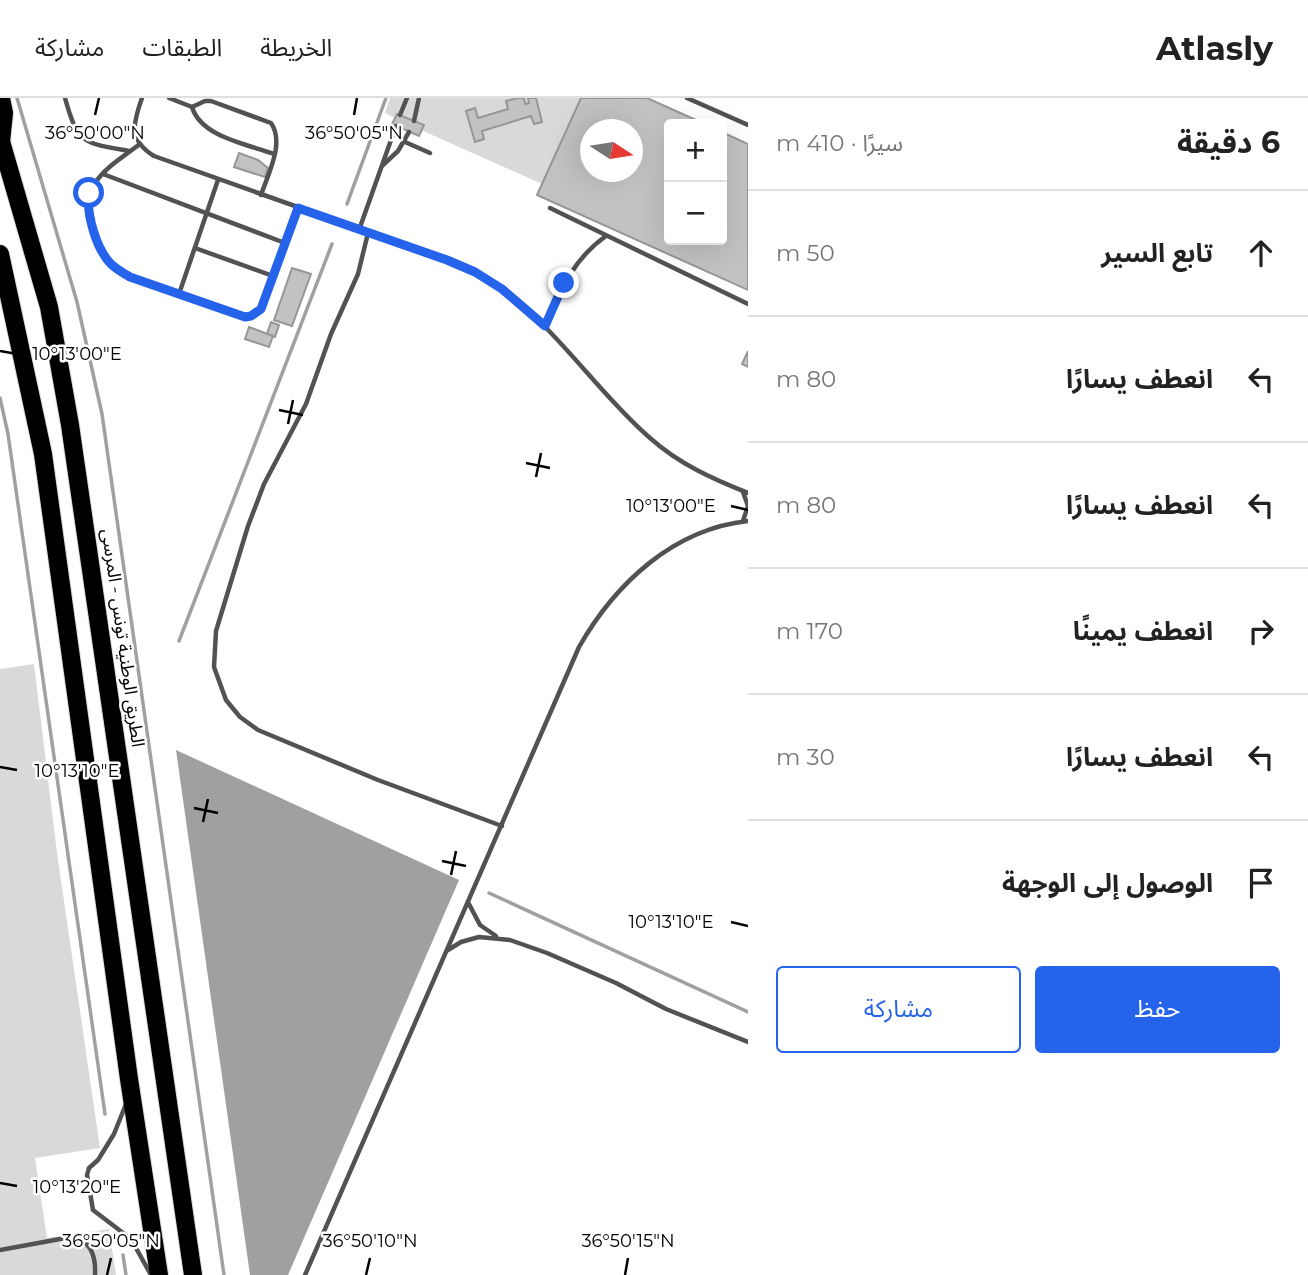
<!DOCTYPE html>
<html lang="ar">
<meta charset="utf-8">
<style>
body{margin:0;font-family:Montserrat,"Noto Sans Arabic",sans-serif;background:#f2f2f2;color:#222;direction:rtl}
.controls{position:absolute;right:21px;top:21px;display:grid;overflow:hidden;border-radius:7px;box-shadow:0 7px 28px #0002}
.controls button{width:63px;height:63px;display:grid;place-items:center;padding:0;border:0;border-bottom:2px solid #e0e0e0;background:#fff;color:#222;font:35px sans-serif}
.compass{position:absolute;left:580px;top:21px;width:63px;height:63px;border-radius:50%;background:#fff;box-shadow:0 7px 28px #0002;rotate:102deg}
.stop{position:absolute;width:21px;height:21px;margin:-16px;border:5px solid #2563eb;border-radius:50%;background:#fff}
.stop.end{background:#2563eb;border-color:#fff;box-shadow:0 2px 7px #0008}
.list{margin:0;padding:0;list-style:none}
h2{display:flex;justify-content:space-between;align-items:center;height:91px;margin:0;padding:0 28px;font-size:30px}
h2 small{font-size:23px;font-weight:400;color:#767676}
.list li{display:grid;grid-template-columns:46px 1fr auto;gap:21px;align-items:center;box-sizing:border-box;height:126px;padding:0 28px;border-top:2px solid #e0e0e0}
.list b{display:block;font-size:26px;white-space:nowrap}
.list em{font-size:23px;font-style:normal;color:#767676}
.actions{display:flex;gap:14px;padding:21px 28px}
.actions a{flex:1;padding:16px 0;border:2px solid #2563eb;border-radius:7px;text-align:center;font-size:24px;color:#2563eb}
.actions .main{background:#2563eb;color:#fff}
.icon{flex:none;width:38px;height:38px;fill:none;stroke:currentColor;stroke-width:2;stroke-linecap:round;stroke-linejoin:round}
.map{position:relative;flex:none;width:748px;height:1177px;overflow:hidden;direction:ltr}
header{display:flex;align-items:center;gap:42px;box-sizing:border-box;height:98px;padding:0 35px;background:#fff;border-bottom:2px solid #e0e0e0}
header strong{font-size:33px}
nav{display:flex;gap:38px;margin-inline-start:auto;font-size:24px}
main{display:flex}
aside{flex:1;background:#fff}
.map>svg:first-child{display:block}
.green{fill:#d9d9d9}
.water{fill:#a0a0a0}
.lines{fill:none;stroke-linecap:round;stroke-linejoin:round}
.stream{stroke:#a0a0a0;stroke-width:3.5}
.building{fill:#c2c2c2;stroke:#969696;stroke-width:2;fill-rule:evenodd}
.highway-casing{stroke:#dbdbdb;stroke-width:20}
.lane{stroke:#525252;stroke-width:4.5}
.highway{stroke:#000;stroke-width:18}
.route{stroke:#2563eb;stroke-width:9}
.ticks{fill:none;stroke:#000;stroke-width:2.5}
.labels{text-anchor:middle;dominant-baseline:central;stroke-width:5;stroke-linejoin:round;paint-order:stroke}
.street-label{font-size:18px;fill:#000;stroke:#fff}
.ticks-label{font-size:18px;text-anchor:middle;fill:#000;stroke:#fff;stroke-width:5;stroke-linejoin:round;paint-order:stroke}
</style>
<header>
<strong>Atlasly</strong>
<nav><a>الخريطة</a><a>الطبقات</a><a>مشاركة</a></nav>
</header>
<main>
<aside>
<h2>6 دقيقة<small>سيرًا · 410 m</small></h2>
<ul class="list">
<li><svg class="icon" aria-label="ahead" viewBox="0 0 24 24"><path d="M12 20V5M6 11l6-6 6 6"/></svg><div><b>تابع السير</b></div><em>50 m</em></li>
<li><svg class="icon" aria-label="left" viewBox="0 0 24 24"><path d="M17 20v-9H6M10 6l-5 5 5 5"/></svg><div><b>انعطف يسارًا</b></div><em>80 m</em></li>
<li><svg class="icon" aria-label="left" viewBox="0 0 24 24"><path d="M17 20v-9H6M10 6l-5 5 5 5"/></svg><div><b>انعطف يسارًا</b></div><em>80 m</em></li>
<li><svg class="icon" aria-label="right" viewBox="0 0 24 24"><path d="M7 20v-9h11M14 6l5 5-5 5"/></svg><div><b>انعطف يمينًا</b></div><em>170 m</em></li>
<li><svg class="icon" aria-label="left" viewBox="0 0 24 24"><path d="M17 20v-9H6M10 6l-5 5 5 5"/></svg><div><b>انعطف يسارًا</b></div><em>30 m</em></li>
<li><svg class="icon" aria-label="arrive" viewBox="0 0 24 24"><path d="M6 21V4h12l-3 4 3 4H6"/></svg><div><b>الوصول إلى الوجهة</b></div></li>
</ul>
<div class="actions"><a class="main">حفظ</a><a>مشاركة</a></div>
</aside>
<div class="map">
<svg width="748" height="1177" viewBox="0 0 748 1177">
<rect width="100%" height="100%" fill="#fff"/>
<g class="green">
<polygon points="390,0 581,0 542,86 421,32 423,27 397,16 395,20 385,15"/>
<polygon points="34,566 57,755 100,1050 35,1060 47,1140 109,1131 116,1177 0,1177 0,571"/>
</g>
<polygon class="water" points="176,652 459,782 288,1177 250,1177"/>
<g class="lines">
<g class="stream">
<polyline points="17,0 77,204 102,316 224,1177"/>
<polyline points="347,106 386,0"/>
<polyline points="0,300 8,336 105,1016"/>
<polyline points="179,543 332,146"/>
<polyline points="489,795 748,914"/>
<polyline points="123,1157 126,1177"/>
</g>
</g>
<g class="building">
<polygon points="518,0 524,0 525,6 529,5 528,0 536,0 542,24 534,26 531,18 482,33 484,41 475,44 466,13 475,10 478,20 508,11 506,3"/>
<path d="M581,0H647L705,26H669V142H722V34L748,46V192L537,97ZM590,32H632V74H590Z"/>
<polygon points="397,16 424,27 419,38 392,26"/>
<polygon points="239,55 258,62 268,70 265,79 234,69"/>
<polygon points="292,170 311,176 292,228 274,222"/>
<polygon points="271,224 279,227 275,239 267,236"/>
<polygon points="249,229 273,238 269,249 245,241"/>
<polygon points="748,253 748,269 742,266"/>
</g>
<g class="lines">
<defs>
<g id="highway">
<polyline points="1,0 4,15 1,44"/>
<polyline points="0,40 49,209 70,327 193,1177"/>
<polyline points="0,156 43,356 129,981 159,1177"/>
</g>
</defs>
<use href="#highway" class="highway-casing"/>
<g class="lane">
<path d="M65,0C78,47 84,45 129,53"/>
<path d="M142,0C133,25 128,42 154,58L447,162C466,170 486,179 503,192C560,234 598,295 650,340C679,366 713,381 748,395"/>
<path d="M169,0L192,9L205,3H211L271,25C285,45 268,76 261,97"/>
<polyline points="687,0 748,27"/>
<path d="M192,9C201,39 247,46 274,56"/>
<polyline points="400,17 407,0"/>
<polyline points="414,23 419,0"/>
<polyline points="405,44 430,55"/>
<path d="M140,46C107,71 77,85 94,131C98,142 101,156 110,165C127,184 216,209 245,219L251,218L261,210L298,110"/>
<polyline points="383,67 398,53 409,34"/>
<polyline points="103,76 285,145"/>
<polyline points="550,110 748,206"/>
<polyline points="359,132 396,28"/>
<polyline points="368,135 358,176 331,236 306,306 264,386 248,428 216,533 214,569 226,602 240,619 258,632 378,682 502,728"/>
<polyline points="195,150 273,178"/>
<polyline points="179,196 218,82"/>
<path d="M545,228C561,192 573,161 606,138"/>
<polyline points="743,394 748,408 743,423"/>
<polyline points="469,806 480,827 496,838"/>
<polyline points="448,852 461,844 479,839 510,842 547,855 616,885 666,911 748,944"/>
<polyline points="126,1006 114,1036 98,1062 89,1070 87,1077 93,1112 131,1141 151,1177"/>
<path d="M0,1152L71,1139C91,1141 96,1159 95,1177"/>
<path d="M305,1177L579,549C615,486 673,431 748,423"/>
</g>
<use href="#highway" class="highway"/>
</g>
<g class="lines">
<path class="route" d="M89,95C86,115 96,151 111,166C116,171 123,175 130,179L245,219L251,218L261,211L298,110L447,162L475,174L502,191L545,228L564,185"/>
</g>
<path class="ticks" d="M95,17L99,0M354,17L357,0M0,253L17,256M279,312L303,317M288,326L293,302M526,365L550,370M536,379L541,355M731,408L748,412M0,669L17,672M194,710L218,715M203,724L208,701M442,763L466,768M451,777L456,753M731,824L748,828M0,1085L17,1088M107,1177L111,1160M366,1177L370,1160M625,1177L628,1160"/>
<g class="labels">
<g class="street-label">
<text transform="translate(123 540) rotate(82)">الطريق الوطنية تونس - المرسى</text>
</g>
</g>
<g class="ticks-label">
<text x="95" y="41">36°50'00"N</text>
<text x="354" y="41">36°50'05"N</text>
<text x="77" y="262">10°13'00"E</text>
<text x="671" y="414">10°13'00"E</text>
<text x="77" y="679">10°13'10"E</text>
<text x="671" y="830">10°13'10"E</text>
<text x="77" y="1095">10°13'20"E</text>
<text x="111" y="1149">36°50'05"N</text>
<text x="370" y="1149">36°50'10"N</text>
<text x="628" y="1149">36°50'15"N</text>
</g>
</svg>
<div class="controls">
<button>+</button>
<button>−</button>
</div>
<svg class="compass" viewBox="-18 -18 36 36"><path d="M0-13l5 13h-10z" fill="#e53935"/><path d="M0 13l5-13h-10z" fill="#767676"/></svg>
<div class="stop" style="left:89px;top:95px"></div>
<div class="stop end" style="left:564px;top:185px"></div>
</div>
</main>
